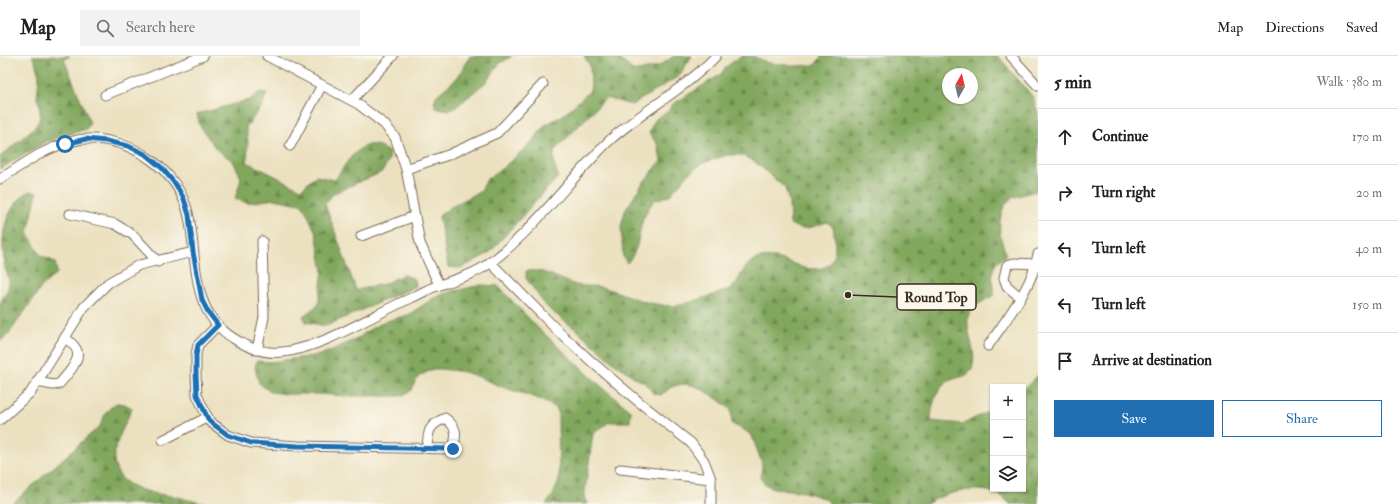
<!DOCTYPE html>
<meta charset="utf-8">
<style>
body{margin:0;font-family:"IM FELL Double Pica",serif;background:#f2f2f2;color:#202124}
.controls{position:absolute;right:12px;bottom:12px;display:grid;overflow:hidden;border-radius:0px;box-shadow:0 1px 3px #0004}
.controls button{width:36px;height:36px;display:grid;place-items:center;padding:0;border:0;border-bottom:1px solid #e0e0e0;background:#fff;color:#202124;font:20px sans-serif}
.compass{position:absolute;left:942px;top:12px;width:36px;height:36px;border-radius:50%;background:#fff;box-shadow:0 1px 3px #0004;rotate:8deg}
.stop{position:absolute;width:12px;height:12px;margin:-9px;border:3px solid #1f6fb2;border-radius:50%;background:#fff}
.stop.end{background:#1f6fb2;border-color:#fff;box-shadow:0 1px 4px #0008}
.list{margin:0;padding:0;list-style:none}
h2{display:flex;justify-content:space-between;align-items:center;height:52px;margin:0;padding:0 16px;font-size:17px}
h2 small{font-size:13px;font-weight:400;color:#757577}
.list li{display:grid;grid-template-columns:26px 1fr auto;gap:12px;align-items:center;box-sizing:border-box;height:56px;padding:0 16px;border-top:1px solid #e0e0e0}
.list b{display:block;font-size:15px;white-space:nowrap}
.list em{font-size:13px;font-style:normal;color:#757577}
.actions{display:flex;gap:8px;padding:12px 16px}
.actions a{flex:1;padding:9px 0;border:1px solid #1f6fb2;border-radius:0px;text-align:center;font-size:14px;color:#1f6fb2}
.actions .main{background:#1f6fb2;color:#fff}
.icon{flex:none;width:22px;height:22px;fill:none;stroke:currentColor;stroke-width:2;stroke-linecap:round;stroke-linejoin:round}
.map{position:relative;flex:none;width:1038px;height:448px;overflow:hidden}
header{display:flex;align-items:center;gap:24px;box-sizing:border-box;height:56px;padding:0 20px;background:#fff;border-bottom:1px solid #e0e0e0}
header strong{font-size:19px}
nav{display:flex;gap:22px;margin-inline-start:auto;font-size:14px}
.search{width:280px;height:36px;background:#f2f2f2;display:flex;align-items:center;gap:10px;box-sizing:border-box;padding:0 14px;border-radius:0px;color:#757577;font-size:15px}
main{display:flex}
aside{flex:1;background:#fff}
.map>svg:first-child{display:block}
.forest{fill:url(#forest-firs);stroke:#5e683e;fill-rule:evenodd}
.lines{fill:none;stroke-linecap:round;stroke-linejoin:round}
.minor-casing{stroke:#796a57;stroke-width:11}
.minor{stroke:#fff;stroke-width:9}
.route{stroke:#1f6fb2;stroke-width:5}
.leader{fill:none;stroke:#3b2a1e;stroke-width:1.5}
.callout-dot{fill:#3b2a1e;stroke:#fbf7ec;stroke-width:1.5}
.callout{fill:#fbf7ec;stroke:#3b2a1e;stroke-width:1.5}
.callout-label{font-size:14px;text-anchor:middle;font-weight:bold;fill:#3b2a1e}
</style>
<header>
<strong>Map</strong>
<div class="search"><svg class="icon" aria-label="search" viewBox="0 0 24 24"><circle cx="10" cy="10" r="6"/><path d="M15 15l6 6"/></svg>Search here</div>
<nav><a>Map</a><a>Directions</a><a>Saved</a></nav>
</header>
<main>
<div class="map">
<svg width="1038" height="448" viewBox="0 0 1038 448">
<defs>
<pattern id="forest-firs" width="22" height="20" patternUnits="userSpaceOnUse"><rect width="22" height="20" fill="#81a75d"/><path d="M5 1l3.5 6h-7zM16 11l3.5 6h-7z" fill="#6b884c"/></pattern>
</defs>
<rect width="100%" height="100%" fill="#fbf7ec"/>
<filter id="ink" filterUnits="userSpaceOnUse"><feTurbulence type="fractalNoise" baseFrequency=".025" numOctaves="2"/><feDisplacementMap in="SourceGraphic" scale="8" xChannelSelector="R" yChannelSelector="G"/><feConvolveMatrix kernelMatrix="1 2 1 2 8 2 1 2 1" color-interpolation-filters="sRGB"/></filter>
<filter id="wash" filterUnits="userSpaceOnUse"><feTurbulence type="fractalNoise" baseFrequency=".012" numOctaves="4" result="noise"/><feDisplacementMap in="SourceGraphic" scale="16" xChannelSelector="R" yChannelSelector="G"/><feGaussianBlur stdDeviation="0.9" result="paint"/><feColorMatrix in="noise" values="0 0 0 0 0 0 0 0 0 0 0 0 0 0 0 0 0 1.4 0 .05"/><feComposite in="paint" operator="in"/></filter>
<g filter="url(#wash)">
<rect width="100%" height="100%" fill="#ebe1c0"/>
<g class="forest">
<polygon points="32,0 70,0 64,3 90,67 86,73 45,86 0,113 0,101 35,71 39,65 40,60 40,49 37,43 39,20 35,5"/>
<polygon points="470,0 512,0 499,8 487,25 455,52 449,54 436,52 434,46 436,40 457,22"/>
<polygon points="584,0 616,0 633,14 639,15 659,10 674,0 692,0 679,20 632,49 606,42 554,95 554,108 558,121 489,197 462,212 448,211 439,160 451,151 481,135 487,123 504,111 533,85 545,69 563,59 589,36 591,30 590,10"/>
<path d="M743,0H753L769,7L796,10L815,9L822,0H998L1033,41L1038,57V124L1036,135C1029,137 1019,139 1012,142C1000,149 998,170 1001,182C1002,189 1005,193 1006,200C988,208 992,223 994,239C988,243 974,249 971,254C960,269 981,298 971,314C967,322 956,321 949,325C936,332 931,351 931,365L963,368L993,353V433H1023V334L1038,319V448H1010C994,425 947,434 927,448H830L826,443L804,436L774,432L766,429L761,422L762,407L752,380L746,375L732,368L731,353C716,343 695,322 674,330C670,332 665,336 661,339L654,338L644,326L637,323L613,306L578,275L549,253L544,248L526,222V215C543,212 560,224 576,229C584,231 593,229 601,231C628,238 652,253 681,249C690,246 729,235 733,231C741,222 744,208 756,203C769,199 782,203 794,208C798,209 802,212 805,212C838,218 837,195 833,171L827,166C812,171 804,176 790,168L789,146L785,132L754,105L741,99H727L703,107L690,116L669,140L654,144C650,150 646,156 643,163C638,179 639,195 627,207L623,201L621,170L625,155L642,128L661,105L658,89L649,77C651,72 653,66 657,62C664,56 667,59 672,49L721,18C726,10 734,4 743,0ZM948,18H972V42H948Z"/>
<path d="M260,36L267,37L262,50L246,71L248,85L247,106L301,133L316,120L335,124C344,111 359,82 379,90C383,92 386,95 390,97L389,104L382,116L334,137L325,148L356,234L384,228L403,219L415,223L416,230L326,270L306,266L303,260L318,249L323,215L316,177L305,153L300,148L274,143L248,147L235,143L241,123L239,117L233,105L216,93L200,70L197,58L249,44Z"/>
<path d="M29,135L37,137L28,177L40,199L55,206L57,217L43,229L8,279L0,285C0,276 0,257 0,248C2,241 10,235 9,226C9,221 6,216 5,211C0,180 3,154 29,135Z"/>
<polygon points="481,229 498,230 538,272 601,330 631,355 630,366 609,366 593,378 584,442 588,448 546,448 553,439 559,425 558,359 557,352 537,342 502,331 479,321 465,316 441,313 433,313 419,320 415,326 412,334 406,338 399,340 348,340 317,338 287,338 270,336 259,327 255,312 257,305 270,306 320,299 357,283 369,274 383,266 408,259 434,242 449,236"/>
<path d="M117,347L125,348L132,352C127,365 114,388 114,401C113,431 149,437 172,440C179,440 186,444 193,445C199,447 205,447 211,448H12L100,370C104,360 107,352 117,347Z"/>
</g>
</g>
<g filter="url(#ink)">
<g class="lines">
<defs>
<g id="minor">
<polyline points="267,0 358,48 384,68 395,81 406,113 420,187 439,229"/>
<polyline points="1011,0 1038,30"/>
<polyline points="105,39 203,0"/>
<polyline points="352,44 393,0"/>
<polyline points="290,90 322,29"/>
<polyline points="406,113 448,99 497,77 543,28"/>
<path d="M0,123C21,110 43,93 67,87C73,85 80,83 86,83C132,81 180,115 189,161C198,204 189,254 233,282C248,292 266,298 283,296C325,291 372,259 411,242C420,238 428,233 437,230C457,222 472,220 490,207C526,180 554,144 584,111C593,102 601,92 611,83C644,54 685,33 716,0"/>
<polyline points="70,158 115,168 133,179 158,206"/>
<polyline points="361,180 415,160"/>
<polyline points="490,206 559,276 592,306 639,346 691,387 704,405 711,423 711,448"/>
<polyline points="1021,242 1007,230 1004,222 1007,209 1014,207 1036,208"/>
<path d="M218,269L198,289L196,299V318L197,339L209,365L228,379L251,387L298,390L453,393C457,378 458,372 445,362C428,370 428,375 427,392"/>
<path d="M988,290C1007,262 1032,232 1038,198"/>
<polyline points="257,294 264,261 262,185"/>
<path d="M37,326L53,329L59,328C65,321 81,305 77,295C76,290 69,285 65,281"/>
<polyline points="0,364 31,336 84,251 108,227 139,209 193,196"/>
<polyline points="163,384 208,361"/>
<polyline points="620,413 711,423"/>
</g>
</defs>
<use href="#minor" class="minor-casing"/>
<use href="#minor" class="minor"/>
</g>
</g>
<g class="lines" filter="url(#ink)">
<polyline class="route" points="65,88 86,83 106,85 128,90 145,98 162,112 176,129 184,143 189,159 193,196 202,244 208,256 218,269 198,289 196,299 196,318 197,339 209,365 228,379 251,387 298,390 453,393"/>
</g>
<path class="leader" d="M848 239L897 241"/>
<circle class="callout-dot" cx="848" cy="239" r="4"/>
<rect class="callout" x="897" y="228" width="79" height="26" rx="4"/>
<g class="callout-label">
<text x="936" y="246">Round Top</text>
</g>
</svg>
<div class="controls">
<button>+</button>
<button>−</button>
<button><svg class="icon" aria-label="layers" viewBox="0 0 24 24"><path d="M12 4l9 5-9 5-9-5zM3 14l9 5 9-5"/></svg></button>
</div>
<svg class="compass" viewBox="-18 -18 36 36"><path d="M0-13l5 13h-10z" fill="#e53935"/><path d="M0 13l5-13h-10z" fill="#757577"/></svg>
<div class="stop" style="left:65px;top:88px"></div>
<div class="stop end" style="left:453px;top:393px"></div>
</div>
<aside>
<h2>5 min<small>Walk · 380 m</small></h2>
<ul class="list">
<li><svg class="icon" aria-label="ahead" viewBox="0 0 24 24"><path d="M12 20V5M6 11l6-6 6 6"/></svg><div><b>Continue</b></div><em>170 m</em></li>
<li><svg class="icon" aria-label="right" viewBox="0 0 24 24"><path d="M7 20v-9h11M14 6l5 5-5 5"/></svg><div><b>Turn right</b></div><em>20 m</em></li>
<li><svg class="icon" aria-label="left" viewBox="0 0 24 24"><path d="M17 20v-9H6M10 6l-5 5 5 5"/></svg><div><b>Turn left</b></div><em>40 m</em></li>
<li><svg class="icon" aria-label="left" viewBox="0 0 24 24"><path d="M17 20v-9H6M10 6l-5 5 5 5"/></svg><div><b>Turn left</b></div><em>150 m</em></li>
<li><svg class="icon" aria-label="arrive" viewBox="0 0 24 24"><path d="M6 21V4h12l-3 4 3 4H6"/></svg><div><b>Arrive at destination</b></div></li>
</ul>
<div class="actions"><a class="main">Save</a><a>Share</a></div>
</aside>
</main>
